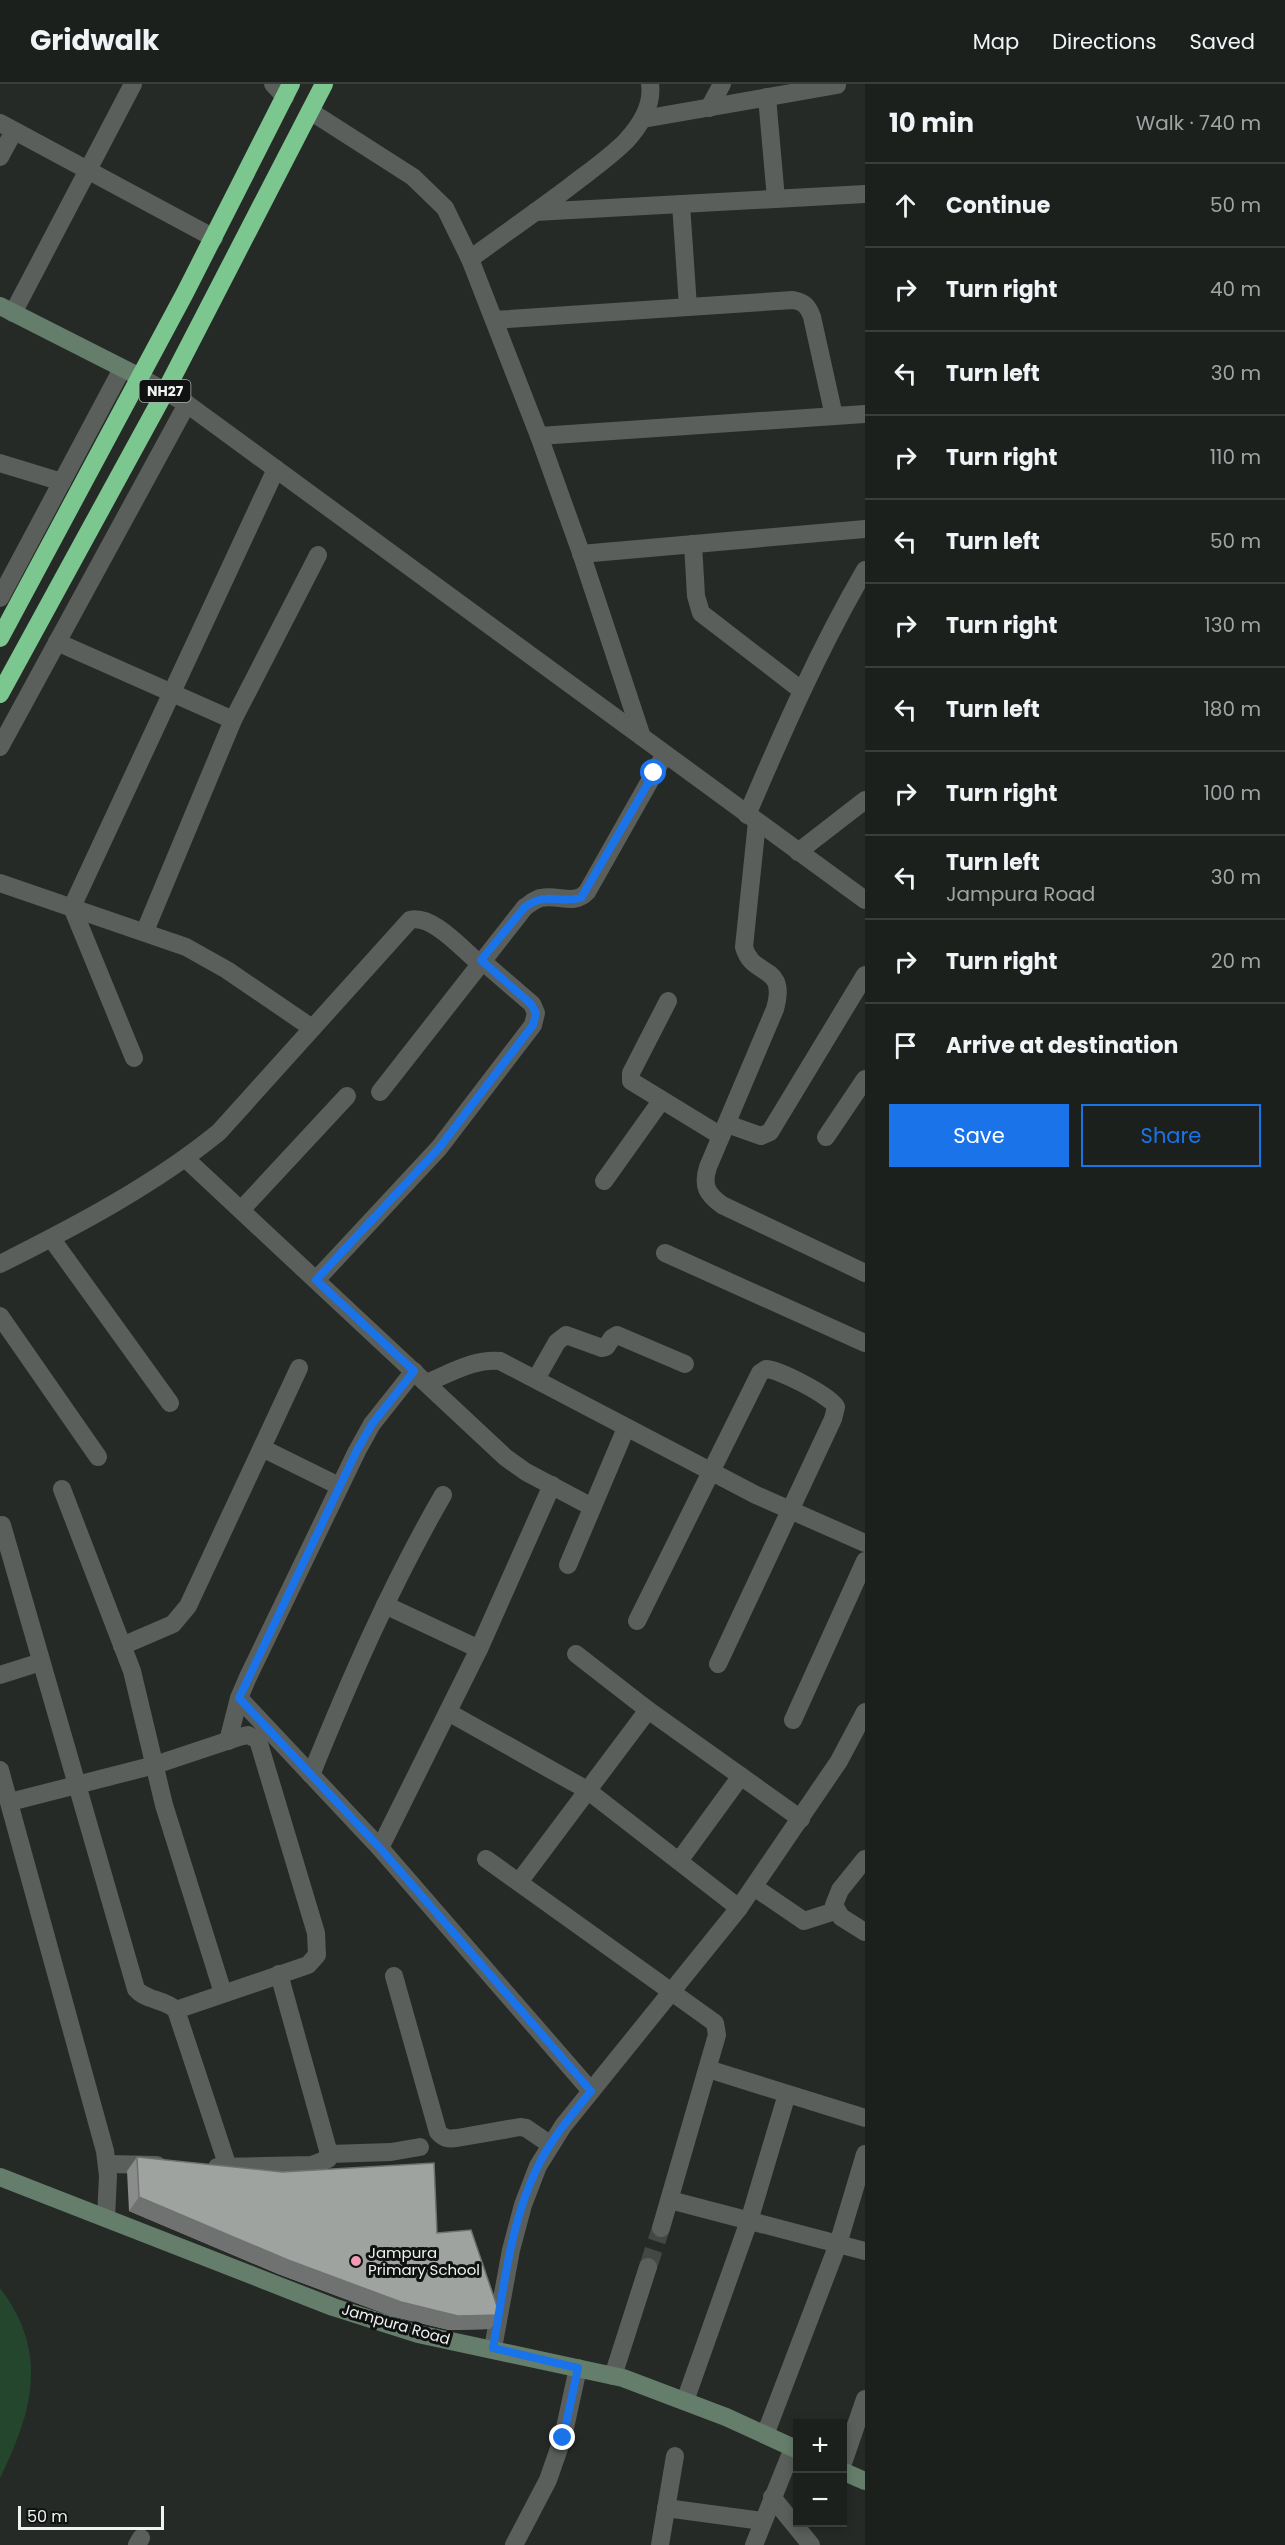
<!DOCTYPE html>
<meta charset="utf-8">
<style>
body{margin:0;font-family:Poppins,sans-serif;background:#252826;color:#f1f3f6}
.controls{position:absolute;right:18px;bottom:18px;display:grid;overflow:hidden;border-radius:0px;box-shadow:0 3px 9px #0003}
.controls button{width:54px;height:54px;display:grid;place-items:center;padding:0;border:0;border-bottom:2px solid #3a3e3b;background:#1c201d;color:#f1f3f6;font:30px sans-serif}
.scale{position:absolute;left:18px;bottom:15px;width:146px;box-sizing:border-box;padding-left:6px;border:3px solid #eff2f0;border-top:0;font-size:16px;line-height:21px;white-space:nowrap;color:#eff2f0;-webkit-text-stroke:4px #101211;paint-order:stroke}
.stop{position:absolute;width:18px;height:18px;margin:-14px;border:4px solid #1a73e8;border-radius:50%;background:#fff}
.stop.end{background:#1a73e8;border-color:#fff;box-shadow:0 2px 6px #0008}
.list{margin:0;padding:0;list-style:none}
h2{display:flex;justify-content:space-between;align-items:center;height:78px;margin:0;padding:0 24px;font-size:26px}
h2 small{font-size:20px;font-weight:400;color:#a0a3a4}
.list li{display:grid;grid-template-columns:39px 1fr auto;gap:18px;align-items:center;box-sizing:border-box;height:84px;padding:0 24px;border-top:2px solid #3a3e3b}
.list b{display:block;font-size:22px;white-space:nowrap}
.list p{margin:0;font-size:20px;white-space:nowrap;color:#a0a3a4}
.list em{font-size:20px;font-style:normal;color:#a0a3a4}
.actions{display:flex;gap:12px;padding:18px 24px}
.actions a{flex:1;padding:14px 0;border:2px solid #1a73e8;border-radius:0px;text-align:center;font-size:21px;color:#1a73e8}
.actions .main{background:#1a73e8;color:#fff}
.icon{flex:none;width:33px;height:33px;fill:none;stroke:currentColor;stroke-width:2;stroke-linecap:round;stroke-linejoin:round}
.map{position:relative;flex:none;width:865px;height:2461px;overflow:hidden}
header{display:flex;align-items:center;gap:36px;box-sizing:border-box;height:84px;padding:0 30px;background:#1c201d;border-bottom:2px solid #3a3e3b}
header strong{font-size:28px}
nav{display:flex;gap:33px;margin-inline-start:auto;font-size:21px}
main{display:flex}
aside{flex:1;background:#1c201d}
.map>svg:first-child{display:block}
.pitch{fill:#24462d}
.lines{fill:none;stroke-linecap:round;stroke-linejoin:round}
.street-tunnel{stroke:#444845;stroke-width:18;stroke-dasharray:18 9;stroke-linecap:butt}
.street{stroke:#5a5f5b;stroke-width:18}
.secondary{stroke:#647e6b;stroke-width:18}
.highway{stroke:#7cc78f;stroke-width:18}
.wall{fill:#898c8a}
.shaded-wall{fill:#6f7270}
.building{fill:#9fa3a0;stroke:#6f7270;stroke-width:1.5}
.route{stroke:#1a73e8;stroke-width:8}
.poi-dot{fill:#f19ab3;stroke:#101211;stroke-width:2}
.labels{text-anchor:middle;dominant-baseline:central;stroke-width:6;stroke-linejoin:round;paint-order:stroke}
.shield{fill:#101211;stroke:#acafad;stroke-width:1.5}
.shield-label{font-size:14px;font-weight:bold;fill:#eff2f0}
.poi-label{font-size:15px;fill:#eff2f0;stroke:#101211;text-anchor:start}
.street-label{font-size:15px;fill:#eff2f0;stroke:#101211}
</style>
<header>
<strong>Gridwalk</strong>
<nav><a>Map</a><a>Directions</a><a>Saved</a></nav>
</header>
<main>
<div class="map">
<svg width="865" height="2461" viewBox="0 0 865 2461">
<rect width="100%" height="100%" fill="#262a27"/>
<path class="pitch" d="M0,2204C49,2269 33,2326 0,2394Z"/>
<g class="lines">
<polyline class="street-tunnel" points="648,2183 661,2144"/>
<g class="street">
<polyline points="273,0 285,13"/>
<polyline points="767,13 776,115"/>
<polyline points="709,24 722,0"/>
<polyline points="310,27 413,93 445,124 470,175 539,352 580,466 642,653"/>
<polyline points="643,35 837,1"/>
<polyline points="0,39 214,154"/>
<polyline points="0,73 14,47"/>
<polyline points="681,120 688,223"/>
<polyline points="535,128 865,110"/>
<path d="M470,175C503,151 536,128 568,104C587,89 608,75 626,57C640,42 653,21 650,0"/>
<polyline points="13,229 133,0"/>
<path d="M494,236L793,216C804,218 808,222 812,233L834,332"/>
<polyline points="140,293 187,320 865,816"/>
<polyline points="539,352 865,330"/>
<polyline points="0,379 62,398"/>
<polyline points="693,460 696,512 701,529 801,606"/>
<polyline points="581,470 865,445"/>
<polyline points="0,514 122,285"/>
<polyline points="57,558 233,636"/>
<polyline points="0,663 187,320"/>
<path d="M747,731C783,647 819,565 865,486"/>
<path d="M757,738L744,863C752,894 788,879 775,925L708,1083C702,1102 707,1110 722,1121L865,1189"/>
<polyline points="798,768 865,716"/>
<polyline points="0,799 186,863 227,886 312,944"/>
<polyline points="145,847 233,636 318,471"/>
<polyline points="668,917 631,989 631,997 721,1052"/>
<polyline points="134,974 72,823 276,385"/>
<path d="M380,1008L525,823C530,820 535,815 541,814C558,810 574,822 587,808L665,670"/>
<polyline points="727,1040 761,1052 770,1048 865,891"/>
<polyline points="826,1053 865,995"/>
<polyline points="186,1075 505,1373 526,1388 592,1423"/>
<polyline points="604,1097 661,1017"/>
<polyline points="241,1126 347,1012"/>
<polyline points="51,1154 170,1319"/>
<polyline points="665,1169 865,1259"/>
<path d="M0,1180C76,1142 154,1101 219,1048L410,836C432,830 462,865 479,879"/>
<polyline points="316,1196 439,1064 533,941 536,929 532,920 481,876"/>
<polyline points="0,1232 98,1373"/>
<polyline points="536,1295 557,1258 566,1251 602,1264 606,1263 612,1254 617,1251 685,1280"/>
<path d="M426,1299C449,1290 475,1274 500,1277L756,1411L865,1459"/>
<polyline points="262,1364 339,1402"/>
<polyline points="62,1405 132,1587 164,1721 223,1909"/>
<path d="M2,1441L136,1905C146,1917 165,1915 176,1926L228,2083"/>
<polyline points="568,1481 626,1344"/>
<polyline points="385,1521 479,1565"/>
<path d="M637,1537L760,1289L766,1285C778,1285 831,1312 836,1323L833,1335L718,1580"/>
<polyline points="122,1562 173,1540 188,1522 299,1284"/>
<polyline points="576,1570 648,1626 801,1735"/>
<polyline points="0,1591 41,1578"/>
<polyline points="239,1614 380,1764 591,2007"/>
<polyline points="448,1628 587,1706 739,1824"/>
<polyline points="793,1636 865,1477"/>
<polyline points="228,1657 239,1614 248,1593 357,1367 372,1340 414,1287"/>
<polyline points="0,1686 105,2067 108,2092 106,2134"/>
<path d="M311,1691C350,1595 391,1501 443,1411"/>
<polyline points="10,1718 155,1681 239,1653 248,1651 258,1656 316,1849 317,1871 308,1881 176,1926"/>
<polyline points="380,1764 479,1565 552,1401"/>
<polyline points="486,1775 715,1939 717,1951 661,2144"/>
<polyline points="865,1775 840,1806 834,1821 841,1833 865,1848"/>
<polyline points="679,1777 741,1692"/>
<polyline points="519,1798 648,1626"/>
<polyline points="754,1803 804,1837 835,1827"/>
<path d="M394,1892L438,2048C444,2055 449,2055 457,2054L520,2043L526,2044L551,2061"/>
<polyline points="708,1985 865,2034"/>
<polyline points="329,2070 391,2068 420,2063"/>
<polyline points="107,2080 157,2081"/>
<polyline points="217,2083 312,2081 328,2075 328,2066 279,1890"/>
<polyline points="670,2116 865,2167"/>
<polyline points="493,2264 511,2166 523,2121 538,2082 563,2042 739,1824 839,1677 865,1628"/>
<polyline points="613,2292 648,2183"/>
<polyline points="685,2317 749,2137 787,2010"/>
<polyline points="765,2351 838,2160 865,2070"/>
<polyline points="842,2382 865,2315"/>
<polyline points="772,2413 811,2461"/>
<polyline points="666,2424 762,2437"/>
<polyline points="137,2461 141,2454"/>
<polyline points="514,2461 548,2396 563,2353 578,2284"/>
<polyline points="660,2461 675,2372"/>
<polyline points="754,2461 793,2364"/>
</g>
<g class="secondary">
<polyline points="0,222 140,293"/>
<polyline points="0,2093 333,2223 418,2250 623,2294 726,2333 798,2366"/>
<polyline points="842,2387 865,2397"/>
</g>
<g class="highway">
<polyline points="0,554 185,209 291,0"/>
<polyline points="0,610 165,308 324,0"/>
</g>
</g>
<polygon class="wall" points="137,2073 437,2149 500,2231 490,2245 449,2246 391,2232 278,2190 129,2127 127,2087"/>
<polygon class="shaded-wall" points="139,2113 500,2231 490,2245 449,2246 391,2232 278,2190 129,2127"/>
<polygon class="building" points="137,2073 282,2088 434,2079 437,2149 471,2146 500,2231 458,2232 401,2218 288,2176 139,2113"/>
<g class="lines">
<path class="route" d="M563,2354L578,2284L493,2264C504,2204 510,2138 538,2082C551,2055 572,2031 591,2007L380,1764L239,1614L357,1366L372,1340L414,1287L316,1196L439,1064L533,941L536,929L531,920L481,876L525,823C547,807 559,820 581,814L654,689"/>
</g>
<circle class="poi-dot" cx="356" cy="2177" r="6"/>
<g class="labels">
<rect class="shield" x="139.5" y="296" width="51" height="22" rx="4.5"/>
<g class="shield-label">
<text x="165" y="307">NH27</text>
</g>
<g class="poi-label">
<text x="368" y="2168">Jampura<tspan x="368" dy="17">Primary School</tspan></text>
</g>
<g class="street-label">
<text transform="translate(396 2240) rotate(16)">Jampura Road</text>
</g>
</g>
</svg>
<div class="controls">
<button>+</button>
<button>−</button>
</div>
<div class="scale">50 m</div>
<div class="stop" style="left:654px;top:689px"></div>
<div class="stop end" style="left:563px;top:2354px"></div>
</div>
<aside>
<h2>10 min<small>Walk · 740 m</small></h2>
<ul class="list">
<li><svg class="icon" aria-label="ahead" viewBox="0 0 24 24"><path d="M12 20V5M6 11l6-6 6 6"/></svg><div><b>Continue</b></div><em>50 m</em></li>
<li><svg class="icon" aria-label="right" viewBox="0 0 24 24"><path d="M7 20v-9h11M14 6l5 5-5 5"/></svg><div><b>Turn right</b></div><em>40 m</em></li>
<li><svg class="icon" aria-label="left" viewBox="0 0 24 24"><path d="M17 20v-9H6M10 6l-5 5 5 5"/></svg><div><b>Turn left</b></div><em>30 m</em></li>
<li><svg class="icon" aria-label="right" viewBox="0 0 24 24"><path d="M7 20v-9h11M14 6l5 5-5 5"/></svg><div><b>Turn right</b></div><em>110 m</em></li>
<li><svg class="icon" aria-label="left" viewBox="0 0 24 24"><path d="M17 20v-9H6M10 6l-5 5 5 5"/></svg><div><b>Turn left</b></div><em>50 m</em></li>
<li><svg class="icon" aria-label="right" viewBox="0 0 24 24"><path d="M7 20v-9h11M14 6l5 5-5 5"/></svg><div><b>Turn right</b></div><em>130 m</em></li>
<li><svg class="icon" aria-label="left" viewBox="0 0 24 24"><path d="M17 20v-9H6M10 6l-5 5 5 5"/></svg><div><b>Turn left</b></div><em>180 m</em></li>
<li><svg class="icon" aria-label="right" viewBox="0 0 24 24"><path d="M7 20v-9h11M14 6l5 5-5 5"/></svg><div><b>Turn right</b></div><em>100 m</em></li>
<li><svg class="icon" aria-label="left" viewBox="0 0 24 24"><path d="M17 20v-9H6M10 6l-5 5 5 5"/></svg><div><b>Turn left</b><p>Jampura Road</p></div><em>30 m</em></li>
<li><svg class="icon" aria-label="right" viewBox="0 0 24 24"><path d="M7 20v-9h11M14 6l5 5-5 5"/></svg><div><b>Turn right</b></div><em>20 m</em></li>
<li><svg class="icon" aria-label="arrive" viewBox="0 0 24 24"><path d="M6 21V4h12l-3 4 3 4H6"/></svg><div><b>Arrive at destination</b></div></li>
</ul>
<div class="actions"><a class="main">Save</a><a>Share</a></div>
</aside>
</main>
